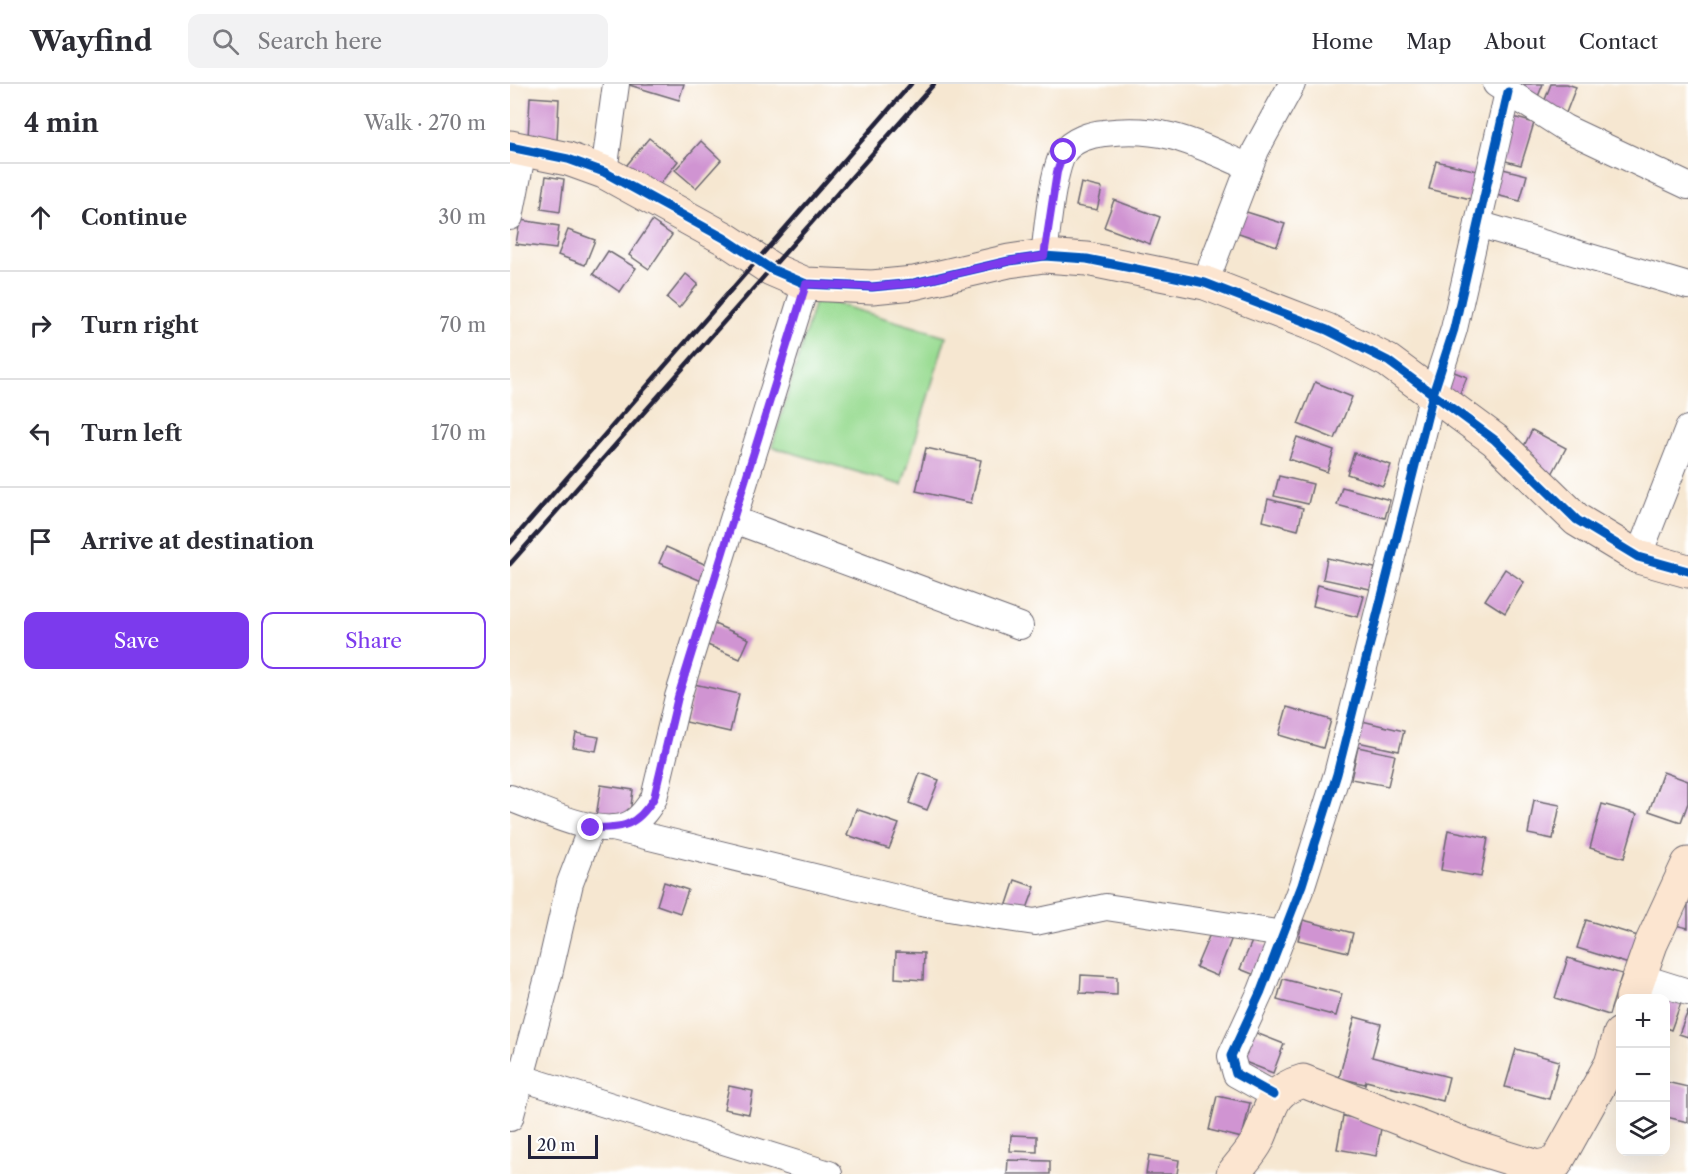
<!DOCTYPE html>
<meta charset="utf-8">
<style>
body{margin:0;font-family:"Libre Caslon Text",serif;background:#f2f2f3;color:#2b2b33}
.controls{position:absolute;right:18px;bottom:18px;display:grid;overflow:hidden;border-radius:12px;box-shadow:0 6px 24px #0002}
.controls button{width:54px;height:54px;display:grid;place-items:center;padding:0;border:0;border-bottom:2px solid #e1e1e2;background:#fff;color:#2b2b33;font:30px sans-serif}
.scale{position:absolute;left:18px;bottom:15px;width:70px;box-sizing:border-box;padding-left:6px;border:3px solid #22223b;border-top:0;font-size:16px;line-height:21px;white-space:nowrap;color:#22223b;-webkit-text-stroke:4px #fff;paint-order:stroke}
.stop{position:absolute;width:18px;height:18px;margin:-14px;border:4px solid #7c3aed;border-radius:50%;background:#fff}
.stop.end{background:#7c3aed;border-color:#fff;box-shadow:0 2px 6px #0008}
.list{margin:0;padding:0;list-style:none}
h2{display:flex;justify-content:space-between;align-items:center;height:78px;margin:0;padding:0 24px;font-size:26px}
h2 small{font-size:20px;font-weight:400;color:#7c7c81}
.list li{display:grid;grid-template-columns:39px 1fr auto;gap:18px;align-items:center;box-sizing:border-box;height:108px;padding:0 24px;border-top:2px solid #e1e1e2}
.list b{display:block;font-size:22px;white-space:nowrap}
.list em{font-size:20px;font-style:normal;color:#7c7c81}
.actions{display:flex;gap:12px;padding:18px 24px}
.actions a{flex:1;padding:14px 0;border:2px solid #7c3aed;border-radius:12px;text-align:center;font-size:21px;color:#7c3aed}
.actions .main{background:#7c3aed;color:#fff}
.icon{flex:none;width:33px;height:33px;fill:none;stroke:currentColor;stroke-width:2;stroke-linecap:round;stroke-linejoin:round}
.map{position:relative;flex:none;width:1178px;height:1090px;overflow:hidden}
header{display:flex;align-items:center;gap:36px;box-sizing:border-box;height:84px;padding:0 30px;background:#fff;border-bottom:2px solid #e1e1e2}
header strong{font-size:28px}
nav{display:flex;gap:33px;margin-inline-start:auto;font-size:21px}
.search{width:420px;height:54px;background:#f2f2f3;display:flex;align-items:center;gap:15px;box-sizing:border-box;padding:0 21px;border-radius:12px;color:#7c7c81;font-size:22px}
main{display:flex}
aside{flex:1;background:#fff}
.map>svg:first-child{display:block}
.green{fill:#9adc93;stroke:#5e7f67;stroke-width:1.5}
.building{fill:#d094d2}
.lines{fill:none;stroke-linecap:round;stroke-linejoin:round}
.street-casing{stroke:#6c6770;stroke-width:28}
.secondary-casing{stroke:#6c6770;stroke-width:35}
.street{stroke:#fff;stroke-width:26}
.secondary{stroke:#fce5d0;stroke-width:33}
.rail{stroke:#22223b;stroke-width:4.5}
.cycleway-casing{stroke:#fff;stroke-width:13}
.cycleway{stroke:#0057b8;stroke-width:9}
.route{stroke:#7c3aed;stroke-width:8}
</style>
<header>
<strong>Wayfind</strong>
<div class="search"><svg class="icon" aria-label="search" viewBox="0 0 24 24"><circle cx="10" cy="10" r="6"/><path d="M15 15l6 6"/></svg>Search here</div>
<nav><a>Home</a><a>Map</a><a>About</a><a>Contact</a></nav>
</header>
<main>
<aside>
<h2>4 min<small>Walk · 270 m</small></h2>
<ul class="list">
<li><svg class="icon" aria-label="ahead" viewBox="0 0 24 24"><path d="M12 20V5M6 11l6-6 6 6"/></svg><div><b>Continue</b></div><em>30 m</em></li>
<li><svg class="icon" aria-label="right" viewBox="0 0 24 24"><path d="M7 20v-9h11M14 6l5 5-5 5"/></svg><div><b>Turn right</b></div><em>70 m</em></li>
<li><svg class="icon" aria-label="left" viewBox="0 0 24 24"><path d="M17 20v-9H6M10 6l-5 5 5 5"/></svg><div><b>Turn left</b></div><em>170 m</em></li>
<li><svg class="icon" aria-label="arrive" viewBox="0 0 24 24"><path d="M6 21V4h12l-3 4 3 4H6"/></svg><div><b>Arrive at destination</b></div></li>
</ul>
<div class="actions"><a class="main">Save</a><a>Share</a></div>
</aside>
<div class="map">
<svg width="1178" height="1090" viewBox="0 0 1178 1090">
<rect width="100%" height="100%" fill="#fff"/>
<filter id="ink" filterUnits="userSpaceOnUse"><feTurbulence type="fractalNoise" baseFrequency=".0167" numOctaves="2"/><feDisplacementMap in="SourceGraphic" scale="12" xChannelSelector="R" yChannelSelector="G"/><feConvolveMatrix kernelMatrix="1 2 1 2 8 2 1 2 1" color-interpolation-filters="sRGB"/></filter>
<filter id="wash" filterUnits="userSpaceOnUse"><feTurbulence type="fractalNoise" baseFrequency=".008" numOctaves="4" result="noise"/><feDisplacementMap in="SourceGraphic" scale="24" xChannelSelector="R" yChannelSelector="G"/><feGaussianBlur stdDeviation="1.35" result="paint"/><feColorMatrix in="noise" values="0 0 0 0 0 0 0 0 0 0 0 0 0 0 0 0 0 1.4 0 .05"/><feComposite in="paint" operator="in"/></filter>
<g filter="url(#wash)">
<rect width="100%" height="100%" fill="#f6e7d1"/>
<polygon class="green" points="306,214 436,252 392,401 262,363"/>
<g id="blocks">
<g class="building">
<polygon points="116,0 174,0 169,16"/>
<polygon points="1009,0 1033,0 1027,15"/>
<polygon points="1041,0 1057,0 1066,3 1054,34 1031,26"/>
<polygon points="20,13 49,15 47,57 18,55"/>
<polygon points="1000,32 1024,39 1011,81 988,75"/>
<polygon points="139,54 168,77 146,105 116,82"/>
<polygon points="191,57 211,76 186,104 165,86"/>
<polygon points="926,77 976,89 969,117 919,105"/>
<polygon points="985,83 1017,91 1010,117 978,109"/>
<polygon points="36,92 54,95 50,128 31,125"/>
<polygon points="571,99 592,104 587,126 566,122"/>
<polygon points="604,116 650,133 640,160 594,143"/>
<polygon points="730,126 775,140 767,162 723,147"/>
<polygon points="10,136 49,142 46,165 6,160"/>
<polygon points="142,137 162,151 139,185 119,171"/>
<polygon points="58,146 85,156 75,181 48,171"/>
<polygon points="98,167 126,184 110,208 83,190"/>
<polygon points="176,190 188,200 169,224 157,214"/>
<polygon points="939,286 957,293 947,317 930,310"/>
<polygon points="805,298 842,313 825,355 788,340"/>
<polygon points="1022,346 1056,364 1041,392 1008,374"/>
<polygon points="787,353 824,366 817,388 779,375"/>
<polygon points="416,364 471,376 461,419 406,407"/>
<polygon points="844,369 881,381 873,402 837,390"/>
<polygon points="769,392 803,400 798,420 764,412"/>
<polygon points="832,403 880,416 875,434 827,421"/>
<polygon points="758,415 793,424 788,446 753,437"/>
<polygon points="156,463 201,483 194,498 149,479"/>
<polygon points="817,474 865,484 860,505 813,495"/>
<polygon points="995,485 1014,498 995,529 975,516"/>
<polygon points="808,501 854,512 848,533 803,522"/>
<polygon points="202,539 239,555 230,575 193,559"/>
<polygon points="184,600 229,610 220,648 176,638"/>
<polygon points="777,623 821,636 813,664 769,651"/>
<polygon points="848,636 894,647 889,667 843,657"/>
<polygon points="66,649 89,653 86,667 63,663"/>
<polygon points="848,663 885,671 878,702 841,695"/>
<polygon points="1153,688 1178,697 1178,719 1171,738 1139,727"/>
<polygon points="410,689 429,696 417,726 399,719"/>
<polygon points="91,701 123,706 119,737 86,733"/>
<polygon points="1024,716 1050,721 1043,755 1018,750"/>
<polygon points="1092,720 1127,730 1114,774 1080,764"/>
<polygon points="346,725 389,740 379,765 337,751"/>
<polygon points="938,746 978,754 971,793 931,786"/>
<polygon points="505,796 525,803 515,830 496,823"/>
<polygon points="154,798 178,806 170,829 147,821"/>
<polygon points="1178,810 1178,844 1165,841"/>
<polygon points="793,836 843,849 838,868 788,856"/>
<polygon points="1076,836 1128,852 1119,880 1067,864"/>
<polygon points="703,843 723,851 707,892 686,883"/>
<polygon points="743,855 762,864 750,893 730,885"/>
<polygon points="386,868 414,869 413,896 385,894"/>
<polygon points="1058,874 1112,890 1099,931 1045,914"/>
<polygon points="571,891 607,893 607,911 570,909"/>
<polygon points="773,895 832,910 826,932 767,916"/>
<polygon points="1140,905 1172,916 1161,946 1156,944 1156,914 1137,914"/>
<polygon points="1178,927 1178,953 1169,950"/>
<polygon points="845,933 871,940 862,973 939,993 933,1017 856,997 855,1000 829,994"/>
<polygon points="741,947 774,960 763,989 730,976"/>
<polygon points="1006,965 1049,977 1039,1015 995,1003"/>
<polygon points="1156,998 1178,1003 1178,1038 1156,1033"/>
<polygon points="219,1002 243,1007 239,1030 214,1025"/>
<polygon points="707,1012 740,1019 732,1054 699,1046"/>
<polygon points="833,1032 872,1039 866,1072 827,1065"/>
<polygon points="501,1051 527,1052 527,1068 500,1067"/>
<polygon points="639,1071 669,1076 667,1090 636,1090"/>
<polygon points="498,1076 540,1077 540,1090 497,1090"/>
</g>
</g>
</g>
<g filter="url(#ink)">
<use href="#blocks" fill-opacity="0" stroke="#6c6770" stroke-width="1.5"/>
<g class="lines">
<defs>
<g id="street">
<polyline points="986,0 1055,44 1178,102"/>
<polyline points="94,88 106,0"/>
<polyline points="0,133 13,66"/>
<polyline points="968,140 1178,202"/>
<path d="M534,172C537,148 542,87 554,68C562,56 581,50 594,49C654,41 686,60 739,83"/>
<polyline points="695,199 746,66 782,0"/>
<polyline points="224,436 510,542"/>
<polyline points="1128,473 1178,345"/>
<path d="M0,714C30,725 92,757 122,739C132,733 138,724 144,714L168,613L296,200"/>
<polyline points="103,744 411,819 484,832 525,838 596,823 773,850"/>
<polyline points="1130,893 1178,908"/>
<polyline points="12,994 319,1090"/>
<polyline points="764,1011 726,990 721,972 751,907 792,801 827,690 923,310 944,245 998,8"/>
<polyline points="0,1034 39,890 60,799 81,744"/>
</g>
<g id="secondary">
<polyline points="0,63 58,75 94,88 214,154 261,185 296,200 362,203 404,199 499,177 534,172 577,175 695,199 817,246 878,277 985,356 1067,436 1128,473 1178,487"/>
<polyline points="1122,914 1141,860 1178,780"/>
<path d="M723,1090C731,1079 742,1068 748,1056C762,1027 757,1007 793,997L957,1061L1027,1083L1046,1079L1101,980L1110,950"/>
</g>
</defs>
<use href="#street" class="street-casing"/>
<use href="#secondary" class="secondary-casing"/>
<use href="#street" class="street"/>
<use href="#secondary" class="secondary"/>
<g class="rail">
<polyline points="0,459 401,0"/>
<polyline points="0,480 424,0"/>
</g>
<defs>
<g id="cycleway">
<polyline points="0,63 58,75 94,88 214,154 261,185 296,200 362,203 404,199 499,177 534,172 577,175 695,199 817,246 878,277 985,356 1067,436 1128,473 1178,487"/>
<polyline points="764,1011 726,990 721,972 751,907 792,801 827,690 923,310 944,245 998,8"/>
</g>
</defs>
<use href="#cycleway" class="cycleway-casing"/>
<use href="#cycleway" class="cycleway"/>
</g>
</g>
<g class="lines" filter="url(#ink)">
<path class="route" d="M81,744C113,744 126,743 144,714L168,613L296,200L362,203L405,199L499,177L534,172L547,88L554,68"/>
</g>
</svg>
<div class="controls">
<button>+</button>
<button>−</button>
<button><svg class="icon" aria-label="layers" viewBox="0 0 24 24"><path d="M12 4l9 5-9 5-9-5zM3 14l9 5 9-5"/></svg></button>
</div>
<div class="scale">20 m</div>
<div class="stop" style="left:554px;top:68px"></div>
<div class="stop end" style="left:81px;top:744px"></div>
</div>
</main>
